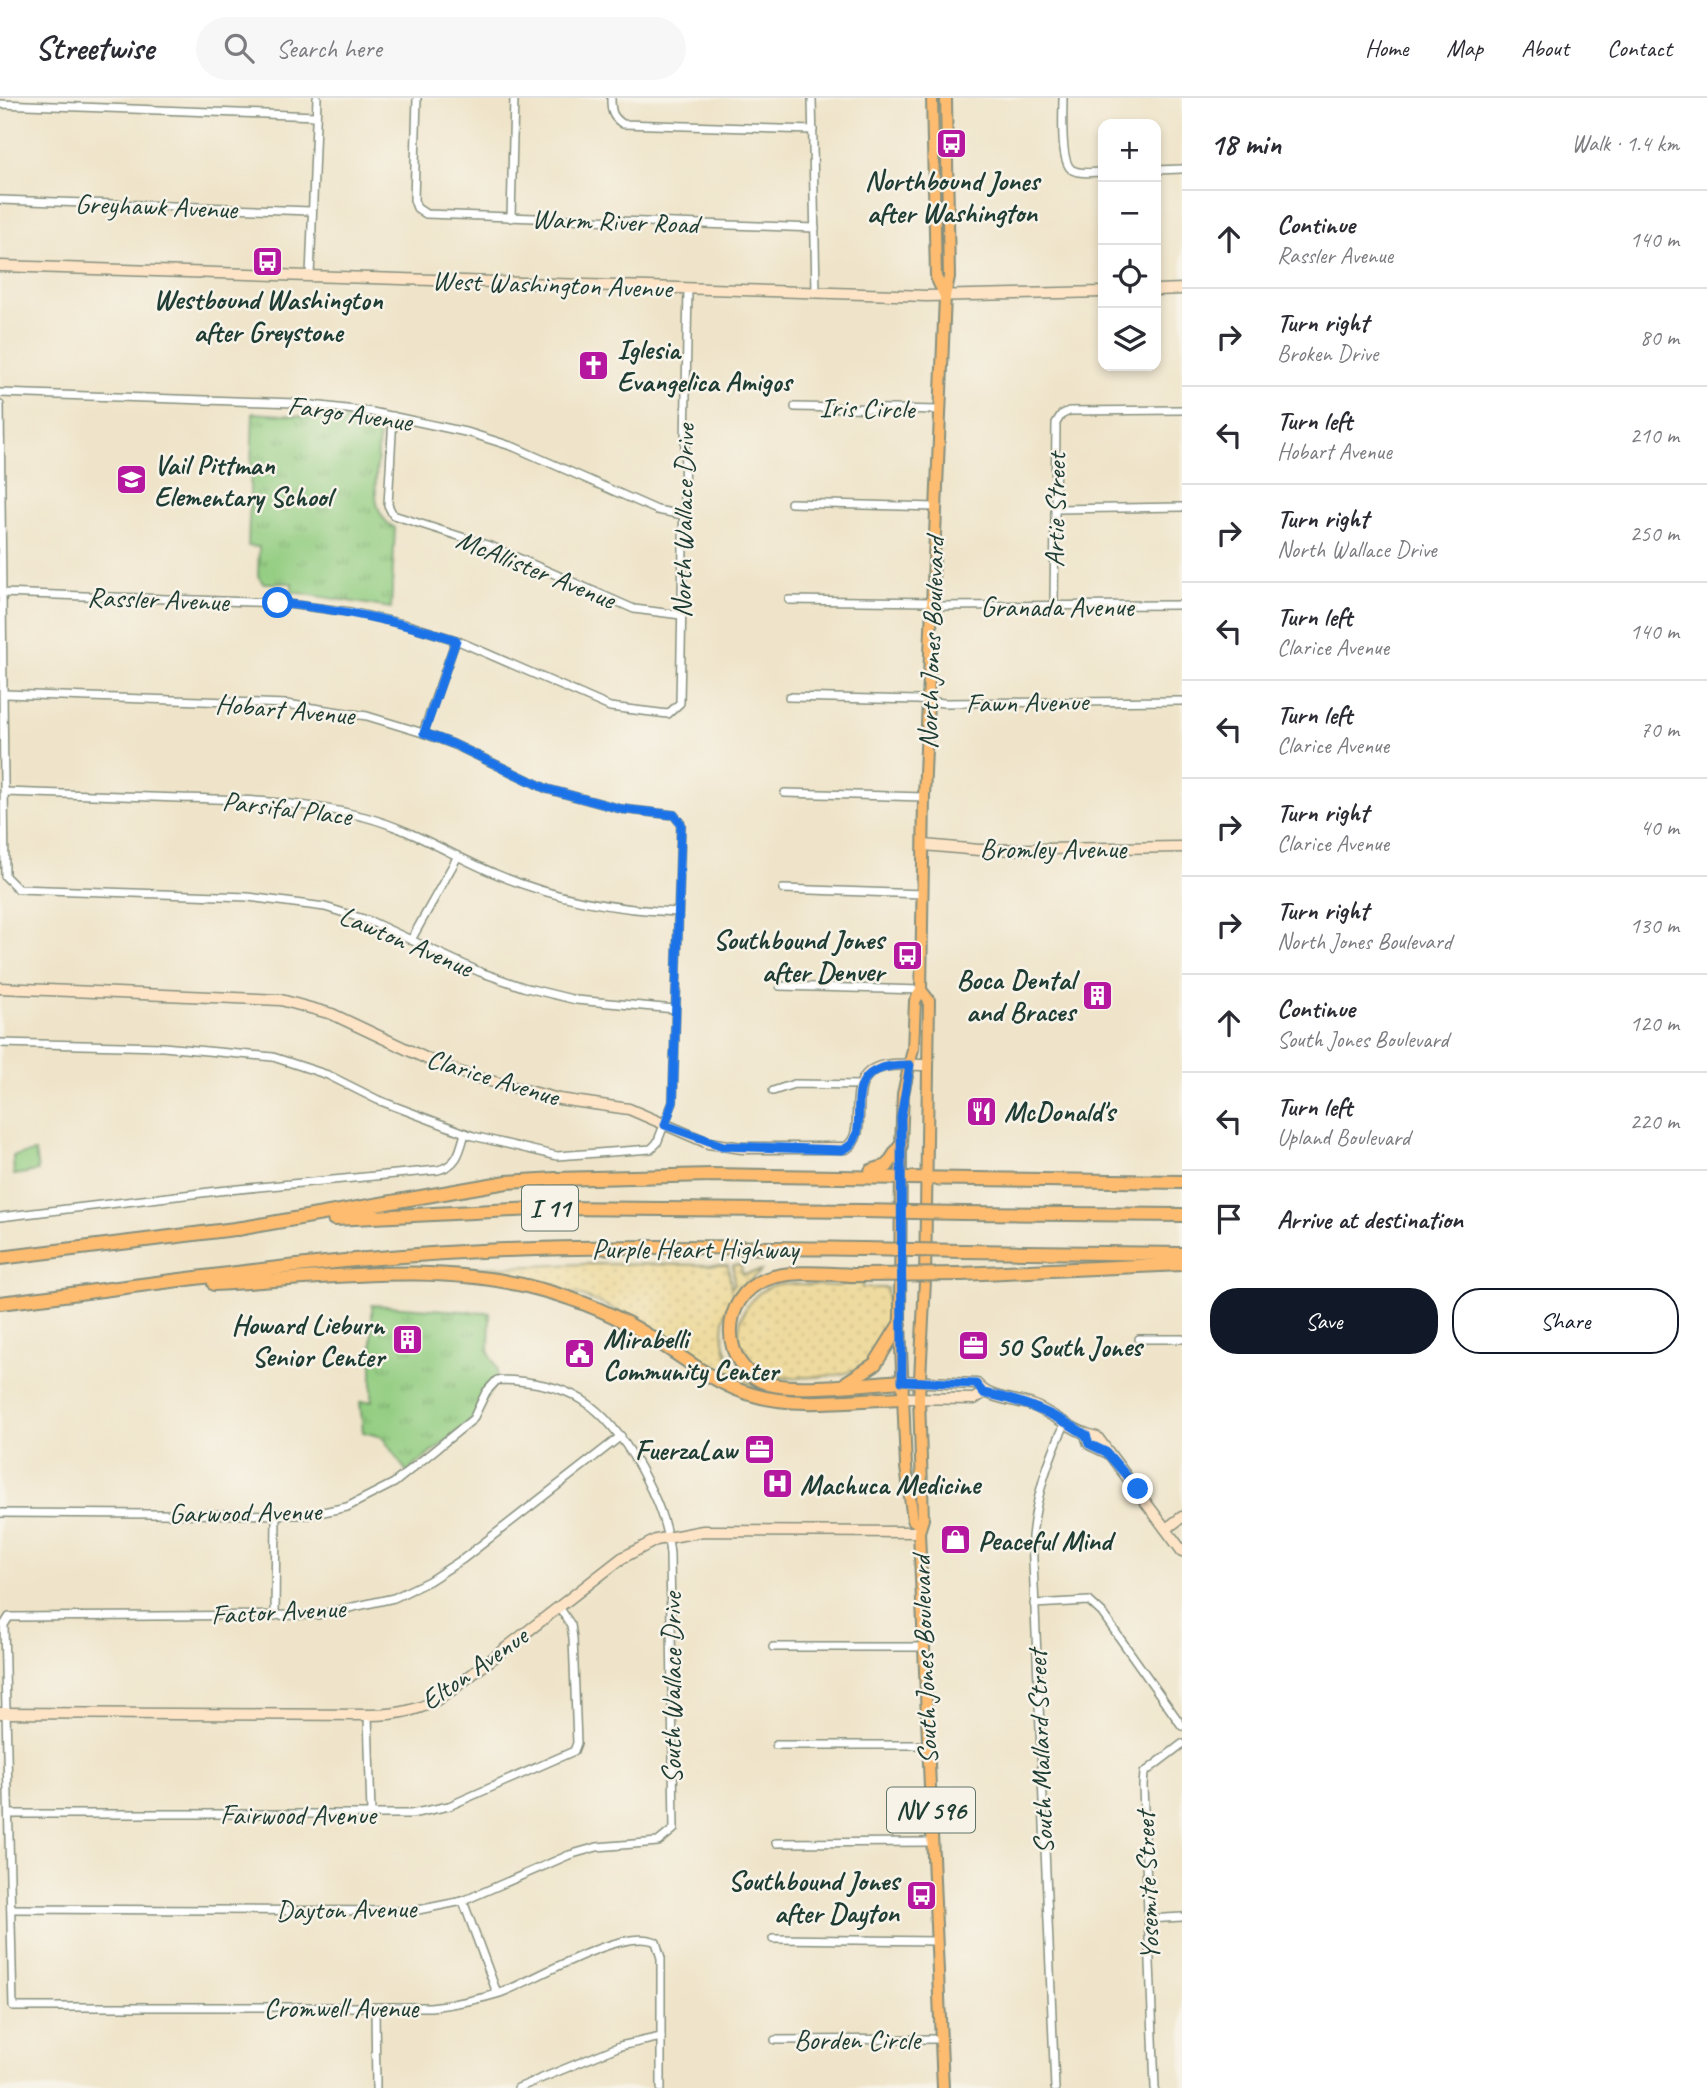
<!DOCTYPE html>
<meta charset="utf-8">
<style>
body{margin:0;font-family:Caveat,sans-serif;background:#f7f7f7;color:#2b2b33}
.controls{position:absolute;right:21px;top:21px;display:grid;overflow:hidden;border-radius:14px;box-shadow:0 4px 10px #0003}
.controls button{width:63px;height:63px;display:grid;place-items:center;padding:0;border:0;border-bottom:2px solid #e1e1e2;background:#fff;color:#2b2b33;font:35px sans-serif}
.stop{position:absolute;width:21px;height:21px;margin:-16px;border:5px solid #1a73e8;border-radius:50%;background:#fff}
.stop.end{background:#1a73e8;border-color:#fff;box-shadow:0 2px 7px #0008}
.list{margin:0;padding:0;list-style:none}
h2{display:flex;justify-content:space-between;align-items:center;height:91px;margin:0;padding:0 28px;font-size:30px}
h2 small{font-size:23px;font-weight:400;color:#7c7c81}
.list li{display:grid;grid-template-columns:46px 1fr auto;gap:21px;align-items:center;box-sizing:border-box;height:98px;padding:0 28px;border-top:2px solid #e1e1e2}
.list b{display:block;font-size:26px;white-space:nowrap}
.list p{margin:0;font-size:23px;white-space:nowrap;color:#7c7c81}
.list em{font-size:23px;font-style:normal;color:#7c7c81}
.actions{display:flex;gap:14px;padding:21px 28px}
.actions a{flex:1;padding:16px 0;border:2px solid #111827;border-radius:28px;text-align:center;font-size:24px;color:#111827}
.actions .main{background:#111827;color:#fff}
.icon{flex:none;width:38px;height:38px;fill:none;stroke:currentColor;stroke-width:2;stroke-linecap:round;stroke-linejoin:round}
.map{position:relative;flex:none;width:1182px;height:1990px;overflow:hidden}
header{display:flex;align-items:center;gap:42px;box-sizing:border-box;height:98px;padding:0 35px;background:#fff;border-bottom:2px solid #e1e1e2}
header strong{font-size:33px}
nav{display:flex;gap:38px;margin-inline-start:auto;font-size:24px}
.search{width:490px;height:63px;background:#f7f7f7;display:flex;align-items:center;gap:18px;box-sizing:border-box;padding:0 24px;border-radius:38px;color:#7c7c81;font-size:26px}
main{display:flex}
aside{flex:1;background:#fff}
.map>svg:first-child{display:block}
.sand{fill:url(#sand-dots);stroke:#868c69;stroke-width:2}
.park{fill:url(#park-tufts);stroke:#59855a;stroke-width:2}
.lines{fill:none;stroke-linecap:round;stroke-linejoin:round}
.street-casing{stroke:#87907e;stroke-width:10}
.secondary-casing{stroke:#87907e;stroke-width:13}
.primary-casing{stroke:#87907e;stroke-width:14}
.highway-casing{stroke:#87907e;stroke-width:16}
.street{stroke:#fff;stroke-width:7}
.secondary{stroke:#fee4c6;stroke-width:10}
.primary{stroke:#fdbc70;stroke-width:10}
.highway{stroke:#fdbc70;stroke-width:12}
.highway-bridge-casing{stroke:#87907e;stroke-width:16;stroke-linecap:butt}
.highway-bridge{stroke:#fdbc70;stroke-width:12}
.route{stroke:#1a73e8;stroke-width:9}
.labels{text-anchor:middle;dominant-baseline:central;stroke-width:5;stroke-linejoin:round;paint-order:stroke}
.shield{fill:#f7f3e8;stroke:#60746a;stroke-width:2}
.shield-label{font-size:26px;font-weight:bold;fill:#1f3d34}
.poi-label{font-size:28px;font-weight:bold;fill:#1f3d34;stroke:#f7f3e8;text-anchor:start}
.street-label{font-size:28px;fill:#1f3d34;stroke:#f7f3e8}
</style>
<header>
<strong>Streetwise</strong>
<div class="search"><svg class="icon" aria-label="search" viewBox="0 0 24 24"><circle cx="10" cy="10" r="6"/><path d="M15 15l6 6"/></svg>Search here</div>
<nav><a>Home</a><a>Map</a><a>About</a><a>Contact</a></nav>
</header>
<main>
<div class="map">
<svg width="1182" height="1990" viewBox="0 0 1182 1990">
<defs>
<pattern id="sand-dots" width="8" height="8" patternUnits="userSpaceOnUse" patternTransform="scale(1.75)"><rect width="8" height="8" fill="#eeda9e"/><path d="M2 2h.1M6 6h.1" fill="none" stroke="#ccbc89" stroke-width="1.8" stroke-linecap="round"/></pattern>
<pattern id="park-tufts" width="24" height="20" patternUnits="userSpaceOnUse" patternTransform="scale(1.75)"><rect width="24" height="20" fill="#93cd81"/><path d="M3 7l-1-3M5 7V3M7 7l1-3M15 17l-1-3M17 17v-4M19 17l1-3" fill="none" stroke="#77a86a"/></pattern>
</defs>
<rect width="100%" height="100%" fill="#f7f3e8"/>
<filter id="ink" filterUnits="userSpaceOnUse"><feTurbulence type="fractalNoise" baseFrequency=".0143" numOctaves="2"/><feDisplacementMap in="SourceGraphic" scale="14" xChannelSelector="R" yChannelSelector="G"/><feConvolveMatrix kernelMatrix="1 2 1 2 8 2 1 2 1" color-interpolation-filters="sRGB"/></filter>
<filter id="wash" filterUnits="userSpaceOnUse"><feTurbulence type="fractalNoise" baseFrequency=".00686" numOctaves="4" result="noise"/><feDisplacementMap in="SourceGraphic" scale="28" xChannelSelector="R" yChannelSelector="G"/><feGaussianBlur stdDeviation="1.57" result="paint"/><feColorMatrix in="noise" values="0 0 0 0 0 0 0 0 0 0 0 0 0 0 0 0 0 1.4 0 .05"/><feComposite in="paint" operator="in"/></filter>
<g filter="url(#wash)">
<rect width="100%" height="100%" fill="#efe4c9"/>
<g class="sand">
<path d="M585,1166L728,1167L731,1190L734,1186L733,1167H741L742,1176L761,1173C754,1181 743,1185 736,1194C717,1219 720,1253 740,1276C747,1283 756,1287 762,1292C710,1276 669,1240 622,1215C567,1187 507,1178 447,1171Z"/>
<path d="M781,1185L837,1188L862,1185V1190H887C887,1209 892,1241 874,1253L877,1259C849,1277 845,1277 811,1279C797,1280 782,1282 768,1276C720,1257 736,1194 781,1185Z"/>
</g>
<g class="park">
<path d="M253,315L342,321L378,328C383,360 361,412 395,430L391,510L292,494V485H263L258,478L259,449L248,448Z"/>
<polygon points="35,1054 38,1073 14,1077 13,1058"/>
<polygon points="372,1207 490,1215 489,1255 497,1270 497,1282 473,1321 407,1374 382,1339 363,1334 360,1304 372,1303"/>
</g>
</g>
<g filter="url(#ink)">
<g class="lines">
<defs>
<g id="street">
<polyline points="417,0 414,102 417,110 426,116 815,130"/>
<path d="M611,0C611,13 612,19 623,26L813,32"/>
<polyline points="812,0 816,194"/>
<path d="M1063,0C1063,15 1060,62 1071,71C1079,77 1094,74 1103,74"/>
<polyline points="0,6 316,18"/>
<polyline points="1156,72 1182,71"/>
<polyline points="0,102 311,113"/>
<polyline points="511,120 514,0"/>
<polyline points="310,178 317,0"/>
<polyline points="0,295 295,305 372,314 470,335 514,349 657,412 683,417"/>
<polyline points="0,307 5,778 18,791 248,799 325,809 370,823 480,874 523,889 576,902 675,911"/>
<polyline points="795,309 940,312"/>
<polyline points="393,318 388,407 393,417 493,449 634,511 681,517"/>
<polyline points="791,405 936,409"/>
<polyline points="1056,411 1182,409"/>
<polyline points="1,495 279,505 351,514 408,527 456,542 610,609 668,616 680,605 688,190"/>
<polyline points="789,502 932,504"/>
<polyline points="932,508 1182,507"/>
<polyline points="1054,508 1056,325 1061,317 1069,313 1182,312"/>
<polyline points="789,599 918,602 944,605 1182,603"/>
<polyline points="423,635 456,542"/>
<path d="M5,694C63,696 122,698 180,700C242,702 304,703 365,719C411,731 453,758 496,776C555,801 614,812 678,814"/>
<polyline points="785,695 924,699"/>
<polyline points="783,791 923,796"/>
<polyline points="411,842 458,758"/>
<polyline points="780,888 921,892"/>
<polyline points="0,945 163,949 273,959 328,977 378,1002 473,1038 557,1058 651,1051 657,1045 673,1004 681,726 674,717 621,711 547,691 453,646 423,635 367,618 286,606 5,596"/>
<polyline points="773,993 794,986 861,987"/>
<path d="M0,1119L218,1093L438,1072C458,1067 460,1053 465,1035"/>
<polyline points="1139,1241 1182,1241"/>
<path d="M621,1338L463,1461L429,1483L394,1500L317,1517L9,1519L4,1527L13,1909H431C455,1906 478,1902 500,1895C536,1882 622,1828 656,1844L661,1860V1990"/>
<path d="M0,1415L309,1417L347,1409L394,1385L473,1321L486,1294L497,1282C570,1283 604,1305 640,1370C655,1398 667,1424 670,1456L674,1731L658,1744L597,1749L569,1757L463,1803L413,1813L11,1811"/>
<polyline points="1034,1506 1089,1503 1102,1515 1182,1628"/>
<polyline points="275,1518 276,1417"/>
<polyline points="773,1549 924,1549"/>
<polyline points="368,1617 371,1716"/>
<polyline points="776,1647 929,1647"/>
<polyline points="9,1716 411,1716 449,1708 574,1653 577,1645 573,1540 571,1527 559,1509"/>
<polyline points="776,1745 932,1744"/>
<polyline points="463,1803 497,1895"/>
<polyline points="1148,1821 1182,1819"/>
<polyline points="773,1841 936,1843"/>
<polyline points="375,1910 376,1990"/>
<polyline points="775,1942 940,1941"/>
<polyline points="518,1990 620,1948 661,1939"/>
<path d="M1055,1990L1032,1439C1036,1397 1048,1361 1066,1324"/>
<polyline points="1155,1990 1143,1688 1144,1675 1182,1646"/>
</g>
<g id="secondary">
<polyline points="0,168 927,198 1103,194"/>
<polyline points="1156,192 1182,191"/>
<polyline points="924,747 979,752 1182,749"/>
<path d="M0,890L281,902L332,916L438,966L471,978L559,1001L629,1011L708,1045L742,1050H846C873,1034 839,978 884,968C898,965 914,967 928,967"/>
<path d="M902,1283L977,1286C988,1301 1014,1301 1032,1307C1054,1316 1074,1334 1097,1339L1182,1453"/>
<polyline points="903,1300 974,1301 983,1295"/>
<polyline points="1086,1337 1089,1346 1106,1354"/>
<polyline points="1166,1431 1182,1419"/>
<path d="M0,1615L368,1617C399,1617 423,1612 448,1595L622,1460L656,1442L703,1433L919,1434"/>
</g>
<g id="primary">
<polyline points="932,0 936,179 945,198"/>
<polyline points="921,892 929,902 925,1183 919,1300 923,1421 919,1434 943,1990"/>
<polyline points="919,1427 913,1422 906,1369 900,1226 901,1047 903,996 913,951 915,903 921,892 924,699 945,198 949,179 946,0"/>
</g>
<g id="highway">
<polyline points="871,1073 887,1068 901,1047"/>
<polyline points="963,1115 1182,1117"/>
<polyline points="334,1121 555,1110 863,1113"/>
<polyline points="237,1131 507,1084 555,1081 711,1077 1182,1084"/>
<polyline points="962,1153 1182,1156"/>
<polyline points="0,1160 243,1130"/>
<polyline points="962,1176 1182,1166"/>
<path d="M862,1177C833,1177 794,1171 767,1181C718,1198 719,1271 769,1286C797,1294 870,1285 902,1283"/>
<path d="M214,1186C322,1181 437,1162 542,1192C580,1202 616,1217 649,1238C682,1258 713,1285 750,1296C799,1311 853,1301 903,1300"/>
<path d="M0,1205C139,1188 277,1167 417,1157C565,1146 714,1149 863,1151"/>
<polyline points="847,1284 875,1266 900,1226"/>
</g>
</defs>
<use href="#street" class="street-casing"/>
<use href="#secondary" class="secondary-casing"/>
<use href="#primary" class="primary-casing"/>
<use href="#highway" class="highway-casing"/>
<use href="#street" class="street"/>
<use href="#secondary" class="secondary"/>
<use href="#primary" class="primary"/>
<use href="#highway" class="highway"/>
<defs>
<g id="highway-bridge">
<polyline points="863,1113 963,1115"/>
<polyline points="863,1151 962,1153"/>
<polyline points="862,1177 962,1176"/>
</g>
</defs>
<use href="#highway-bridge" class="highway-bridge-casing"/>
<use href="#highway-bridge" class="highway-bridge"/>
</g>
</g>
<g class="lines" filter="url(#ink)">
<path class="route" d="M278,505C340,511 398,523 456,542L424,635L453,646L547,691L621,711L674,717L681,726L673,1004L665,1027L723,1048L842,1052C883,1038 823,965 910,967L901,1019L902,1283L976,1286L983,1295C1021,1302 1054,1315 1086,1337L1089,1346L1106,1354L1138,1391"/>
</g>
<defs>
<symbol id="bus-square" viewBox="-11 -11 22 22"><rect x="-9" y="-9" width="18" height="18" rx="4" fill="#b5179e" stroke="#f7f3e8"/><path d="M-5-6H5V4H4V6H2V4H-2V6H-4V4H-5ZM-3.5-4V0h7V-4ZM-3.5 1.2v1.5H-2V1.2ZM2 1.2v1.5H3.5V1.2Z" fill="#fff"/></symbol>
<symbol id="church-square" viewBox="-11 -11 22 22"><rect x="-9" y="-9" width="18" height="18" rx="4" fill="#b5179e" stroke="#f7f3e8"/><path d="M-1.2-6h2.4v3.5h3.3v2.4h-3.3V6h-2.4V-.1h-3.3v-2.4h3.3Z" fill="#fff"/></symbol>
<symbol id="school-square" viewBox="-11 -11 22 22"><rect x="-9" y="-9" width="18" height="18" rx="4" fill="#b5179e" stroke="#f7f3e8"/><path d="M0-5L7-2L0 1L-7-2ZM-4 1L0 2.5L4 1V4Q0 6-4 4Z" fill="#fff"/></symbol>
<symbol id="building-square" viewBox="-11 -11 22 22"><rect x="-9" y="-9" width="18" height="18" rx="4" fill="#b5179e" stroke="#f7f3e8"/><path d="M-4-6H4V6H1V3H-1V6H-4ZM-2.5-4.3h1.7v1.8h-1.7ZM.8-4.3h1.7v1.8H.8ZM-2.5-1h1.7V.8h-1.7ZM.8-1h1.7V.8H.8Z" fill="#fff"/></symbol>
<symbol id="restaurant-square" viewBox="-11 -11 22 22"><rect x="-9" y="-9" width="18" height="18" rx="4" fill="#b5179e" stroke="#f7f3e8"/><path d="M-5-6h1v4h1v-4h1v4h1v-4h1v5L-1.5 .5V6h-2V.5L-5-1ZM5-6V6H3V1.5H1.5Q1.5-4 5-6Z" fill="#fff"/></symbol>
<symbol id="office-square" viewBox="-11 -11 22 22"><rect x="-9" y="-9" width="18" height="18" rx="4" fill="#b5179e" stroke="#f7f3e8"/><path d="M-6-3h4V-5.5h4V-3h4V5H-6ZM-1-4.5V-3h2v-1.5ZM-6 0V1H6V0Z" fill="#fff"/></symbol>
<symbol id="civic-square" viewBox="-11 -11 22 22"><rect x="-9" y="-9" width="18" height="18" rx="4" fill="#b5179e" stroke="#f7f3e8"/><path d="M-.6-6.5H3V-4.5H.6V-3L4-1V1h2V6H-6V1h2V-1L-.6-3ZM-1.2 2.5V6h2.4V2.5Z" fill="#fff"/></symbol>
<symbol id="hospital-square" viewBox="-11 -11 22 22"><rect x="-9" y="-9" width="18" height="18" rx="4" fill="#b5179e" stroke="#f7f3e8"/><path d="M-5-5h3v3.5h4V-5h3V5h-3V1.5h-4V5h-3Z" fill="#fff"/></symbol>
<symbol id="shop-square" viewBox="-11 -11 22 22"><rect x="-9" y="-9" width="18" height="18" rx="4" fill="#b5179e" stroke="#f7f3e8"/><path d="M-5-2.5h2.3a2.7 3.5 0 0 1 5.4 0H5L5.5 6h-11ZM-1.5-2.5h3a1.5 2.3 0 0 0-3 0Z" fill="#fff"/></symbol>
</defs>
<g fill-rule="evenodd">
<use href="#bus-square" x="934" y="28" width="35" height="35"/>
<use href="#bus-square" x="250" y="146" width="35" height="35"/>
<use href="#church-square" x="576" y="250" width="35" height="35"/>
<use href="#school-square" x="114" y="364" width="35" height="35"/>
<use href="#bus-square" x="890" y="840" width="35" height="35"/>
<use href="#building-square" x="1080" y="880" width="35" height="35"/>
<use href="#restaurant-square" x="964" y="996" width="35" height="35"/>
<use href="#building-square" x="390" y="1224" width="35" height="35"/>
<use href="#office-square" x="956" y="1230" width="35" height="35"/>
<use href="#civic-square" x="562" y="1238" width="35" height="35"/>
<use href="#office-square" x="742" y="1334" width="35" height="35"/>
<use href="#hospital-square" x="760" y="1368" width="35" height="35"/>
<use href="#shop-square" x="938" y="1424" width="35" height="35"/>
<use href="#bus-square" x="904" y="1780" width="35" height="35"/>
</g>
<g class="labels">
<g class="shield">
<rect x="522" y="1087.5" width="56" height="45" rx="5"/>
<rect x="887" y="1689.5" width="88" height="45" rx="5"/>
</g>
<g class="shield-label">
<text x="550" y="1110">I 11</text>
<text x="931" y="1712">NV 596</text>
</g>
<g class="poi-label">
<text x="952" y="82" text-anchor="middle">Northbound Jones<tspan x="952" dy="32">after Washington</tspan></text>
<text x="268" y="201" text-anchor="middle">Westbound Washington<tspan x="268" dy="32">after Greystone</tspan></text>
<text x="617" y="251">Iglesia<tspan x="617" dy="32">Evangelica Amigos</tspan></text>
<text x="154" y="366">Vail Pittman<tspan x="154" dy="32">Elementary School</tspan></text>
<text x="884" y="841" text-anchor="end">Southbound Jones<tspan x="884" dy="32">after Denver</tspan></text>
<text x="1075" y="881" text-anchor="end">Boca Dental<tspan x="1075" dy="32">and Braces</tspan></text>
<text x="1004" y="1013">McDonald's</text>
<text x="384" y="1226" text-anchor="end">Howard Lieburn<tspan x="384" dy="32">Senior Center</tspan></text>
<text x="603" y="1240">Mirabelli<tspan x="603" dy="32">Community Center</tspan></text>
<text x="996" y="1248">50 South Jones</text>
<text x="737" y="1351" text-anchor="end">FuerzaLaw</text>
<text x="800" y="1386">Machuca Medicine</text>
<text x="978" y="1442">Peaceful Mind</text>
<text x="899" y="1782" text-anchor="end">Southbound Jones<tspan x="899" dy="32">after Dayton</tspan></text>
</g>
<g class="street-label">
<text transform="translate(156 108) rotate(2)">Greyhawk Avenue</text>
<text transform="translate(615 123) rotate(2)">Warm River Road</text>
<text transform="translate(552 186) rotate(2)">West Washington Avenue</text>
<text transform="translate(867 310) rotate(1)">Iris Circle</text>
<text transform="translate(350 315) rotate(8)">Fargo Avenue</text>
<text transform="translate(1055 412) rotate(-89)">Artie Street</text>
<text transform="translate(683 423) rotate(-89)">North Wallace Drive</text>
<text transform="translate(536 471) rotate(22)">McAllister Avenue</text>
<text transform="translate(158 501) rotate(2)">Rassler Avenue</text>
<text x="1057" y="508">Granada Avenue</text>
<text transform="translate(931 545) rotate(-88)">North Jones Boulevard</text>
<text transform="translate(1027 604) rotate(-1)">Fawn Avenue</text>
<text transform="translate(285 611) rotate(5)">Hobart Avenue</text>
<text transform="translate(287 710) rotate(7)">Parsifal Place</text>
<text x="1053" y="750">Bromley Avenue</text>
<text transform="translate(406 843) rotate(23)">Lawton Avenue</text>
<text transform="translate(493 979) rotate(17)">Clarice Avenue</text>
<text x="695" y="1150">Purple Heart Highway</text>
<text transform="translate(245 1414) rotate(-1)">Garwood Avenue</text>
<text transform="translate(278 1513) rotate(-3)">Factor Avenue</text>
<text transform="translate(924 1562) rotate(-92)">South Jones Boulevard</text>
<text transform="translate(474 1570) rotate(-35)">Elton Avenue</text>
<text transform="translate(671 1590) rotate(-90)">South Wallace Drive</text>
<text transform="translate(1040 1654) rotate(-92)">South Mallard Street</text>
<text x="298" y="1716">Fairwood Avenue</text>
<text transform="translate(1147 1788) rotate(-92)">Yosemite Street</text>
<text transform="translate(346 1811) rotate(-1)">Dayton Avenue</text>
<text x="341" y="1909">Cromwell Avenue</text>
<text x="857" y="1941">Borden Circle</text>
</g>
</g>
</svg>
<div class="controls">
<button>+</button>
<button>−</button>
<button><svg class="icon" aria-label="locate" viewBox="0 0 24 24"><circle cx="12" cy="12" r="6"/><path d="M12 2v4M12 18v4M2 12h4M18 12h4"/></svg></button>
<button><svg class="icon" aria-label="layers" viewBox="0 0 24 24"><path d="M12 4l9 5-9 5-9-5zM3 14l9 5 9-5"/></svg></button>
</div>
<div class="stop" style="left:278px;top:505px"></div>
<div class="stop end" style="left:1138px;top:1391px"></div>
</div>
<aside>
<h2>18 min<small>Walk · 1.4 km</small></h2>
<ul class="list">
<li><svg class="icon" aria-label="ahead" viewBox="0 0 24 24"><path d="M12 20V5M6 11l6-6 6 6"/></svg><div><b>Continue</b><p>Rassler Avenue</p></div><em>140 m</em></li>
<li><svg class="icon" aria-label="right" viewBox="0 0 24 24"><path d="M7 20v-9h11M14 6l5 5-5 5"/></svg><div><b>Turn right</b><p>Broken Drive</p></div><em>80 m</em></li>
<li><svg class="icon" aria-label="left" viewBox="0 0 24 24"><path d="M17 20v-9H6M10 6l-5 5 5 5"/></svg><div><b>Turn left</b><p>Hobart Avenue</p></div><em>210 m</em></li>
<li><svg class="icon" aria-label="right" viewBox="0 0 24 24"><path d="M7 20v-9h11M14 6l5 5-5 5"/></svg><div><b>Turn right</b><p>North Wallace Drive</p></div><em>250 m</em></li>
<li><svg class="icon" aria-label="left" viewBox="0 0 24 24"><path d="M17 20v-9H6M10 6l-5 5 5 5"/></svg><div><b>Turn left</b><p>Clarice Avenue</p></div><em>140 m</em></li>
<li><svg class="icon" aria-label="left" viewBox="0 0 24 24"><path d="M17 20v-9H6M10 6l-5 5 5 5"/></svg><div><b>Turn left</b><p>Clarice Avenue</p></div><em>70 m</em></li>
<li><svg class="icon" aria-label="right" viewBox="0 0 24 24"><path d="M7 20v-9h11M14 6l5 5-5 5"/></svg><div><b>Turn right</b><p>Clarice Avenue</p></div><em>40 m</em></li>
<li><svg class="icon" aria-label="right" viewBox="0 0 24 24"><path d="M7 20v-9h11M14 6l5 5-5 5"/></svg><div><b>Turn right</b><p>North Jones Boulevard</p></div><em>130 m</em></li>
<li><svg class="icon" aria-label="ahead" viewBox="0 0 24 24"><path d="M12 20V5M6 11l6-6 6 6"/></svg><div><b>Continue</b><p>South Jones Boulevard</p></div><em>120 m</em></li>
<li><svg class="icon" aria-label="left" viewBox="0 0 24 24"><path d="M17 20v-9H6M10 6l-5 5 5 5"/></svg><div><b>Turn left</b><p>Upland Boulevard</p></div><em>220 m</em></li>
<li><svg class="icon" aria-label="arrive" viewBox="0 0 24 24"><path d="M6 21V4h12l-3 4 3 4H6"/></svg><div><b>Arrive at destination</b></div></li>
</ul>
<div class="actions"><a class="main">Save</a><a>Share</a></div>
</aside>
</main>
